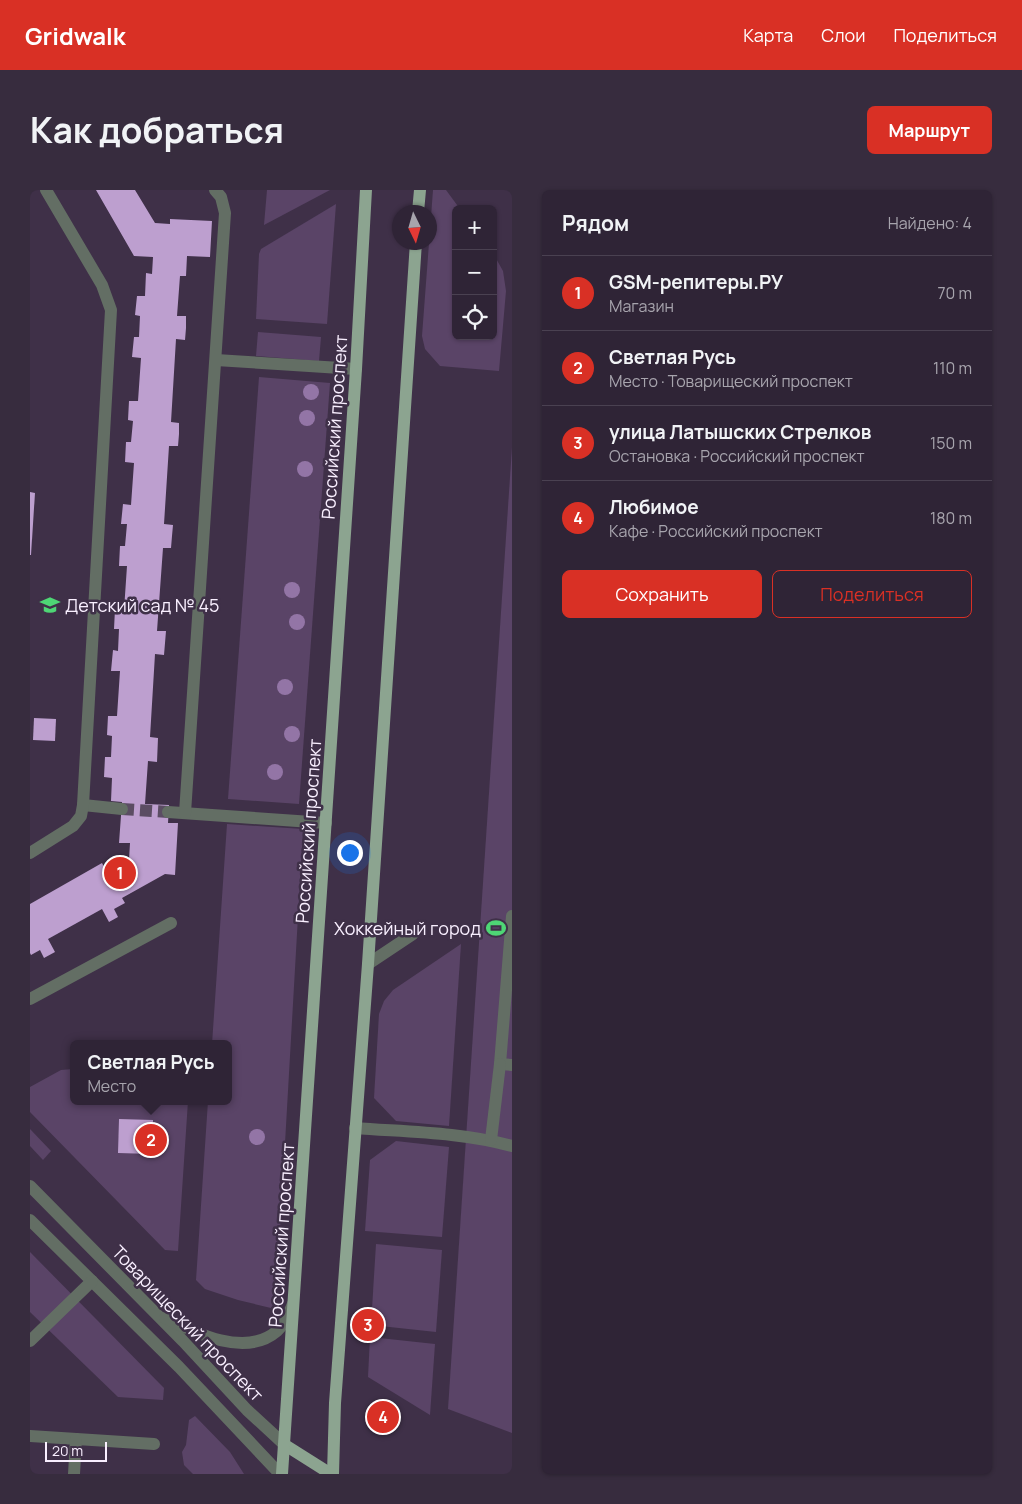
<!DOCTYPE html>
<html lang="ru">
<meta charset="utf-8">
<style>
body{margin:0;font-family:Manrope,sans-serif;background:#372c3e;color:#f1f3f6}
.controls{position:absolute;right:15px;top:15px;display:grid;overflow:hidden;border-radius:8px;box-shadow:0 1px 4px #0004}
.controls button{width:45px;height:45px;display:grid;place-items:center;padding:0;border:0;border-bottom:1px solid #4a4151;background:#2f2436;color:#f1f3f6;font:25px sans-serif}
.compass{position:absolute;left:362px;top:15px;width:45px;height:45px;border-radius:50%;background:#2f2436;box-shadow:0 1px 4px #0004;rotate:175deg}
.scale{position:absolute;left:15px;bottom:12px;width:62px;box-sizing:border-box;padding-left:5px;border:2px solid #f9efff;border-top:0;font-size:14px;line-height:18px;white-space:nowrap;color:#f9efff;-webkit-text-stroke:4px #3f3048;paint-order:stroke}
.you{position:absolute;left:319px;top:662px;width:18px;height:18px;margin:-12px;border:4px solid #fff;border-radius:50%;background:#1a73e8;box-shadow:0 0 0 8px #1a73e833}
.badge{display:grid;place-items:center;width:32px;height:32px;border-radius:50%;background:#d93025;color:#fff;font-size:16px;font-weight:700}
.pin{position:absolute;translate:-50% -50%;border:2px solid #fff;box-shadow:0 1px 5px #0006}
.popup{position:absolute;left:40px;top:850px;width:162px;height:65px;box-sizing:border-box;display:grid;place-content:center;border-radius:8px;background:#2f2436;filter:drop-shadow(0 1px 4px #0005);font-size:16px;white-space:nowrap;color:#a7a4ad}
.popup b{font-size:19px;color:#f1f3f6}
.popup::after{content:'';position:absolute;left:50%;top:100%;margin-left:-10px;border:10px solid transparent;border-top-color:#2f2436}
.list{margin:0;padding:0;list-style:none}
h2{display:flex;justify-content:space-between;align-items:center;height:65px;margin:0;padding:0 20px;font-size:21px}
h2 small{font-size:16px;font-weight:400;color:#a7a4ad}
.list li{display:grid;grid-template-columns:32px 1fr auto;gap:15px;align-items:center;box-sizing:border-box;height:75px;padding:0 20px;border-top:1px solid #4a4151}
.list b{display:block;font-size:19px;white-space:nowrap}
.list p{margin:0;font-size:16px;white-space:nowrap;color:#a7a4ad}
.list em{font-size:16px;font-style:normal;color:#a7a4ad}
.actions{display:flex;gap:10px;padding:15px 20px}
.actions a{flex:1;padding:11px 0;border:1px solid #d93025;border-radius:8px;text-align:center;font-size:18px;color:#d93025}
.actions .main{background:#d93025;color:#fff}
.icon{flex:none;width:28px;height:28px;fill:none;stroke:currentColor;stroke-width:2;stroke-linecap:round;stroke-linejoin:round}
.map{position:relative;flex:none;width:482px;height:1284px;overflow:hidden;border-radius:8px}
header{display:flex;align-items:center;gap:30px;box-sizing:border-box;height:70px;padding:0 25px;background:#d93025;color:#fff}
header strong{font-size:24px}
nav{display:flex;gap:28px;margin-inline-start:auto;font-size:18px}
.intro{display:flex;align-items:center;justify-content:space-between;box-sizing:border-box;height:120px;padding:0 30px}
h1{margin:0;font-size:35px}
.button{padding:12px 22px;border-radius:8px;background:#d93025;color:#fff;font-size:18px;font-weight:700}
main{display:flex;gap:30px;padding:0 30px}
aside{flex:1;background:#2f2436;border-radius:8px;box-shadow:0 1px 4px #0004}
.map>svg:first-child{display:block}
.green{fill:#5a4467}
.building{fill:#bd9fcf}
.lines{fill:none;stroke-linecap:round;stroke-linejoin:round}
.minor-tunnel{stroke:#5b4d63;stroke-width:12;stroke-dasharray:12 6;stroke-linecap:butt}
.minor{stroke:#636e64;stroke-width:12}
.major{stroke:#8ca490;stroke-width:12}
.tree{fill:#9375a6}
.labels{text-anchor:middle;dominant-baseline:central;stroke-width:5;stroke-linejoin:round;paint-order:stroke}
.street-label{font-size:18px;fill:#f9efff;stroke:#3f3048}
.poi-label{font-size:18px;fill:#f9efff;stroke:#3f3048;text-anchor:start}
</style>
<header>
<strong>Gridwalk</strong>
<nav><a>Карта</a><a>Слои</a><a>Поделиться</a></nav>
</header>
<div class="intro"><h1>Как добраться</h1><a class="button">Маршрут</a></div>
<main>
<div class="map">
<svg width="482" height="1284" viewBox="0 0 482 1284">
<rect width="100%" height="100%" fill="#3f3048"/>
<g class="green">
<polygon points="237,0 300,0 234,35"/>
<polygon points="403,0 416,0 430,19 426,19 426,146 463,146 463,63 473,81 476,101 469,181 410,176 395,159 392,146"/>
<polygon points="306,14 297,134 226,129 229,64 231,59"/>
<polygon points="228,142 291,147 289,171 226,166"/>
<polygon points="229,187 300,193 269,614 198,609"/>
<polygon points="482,257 482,1243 418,1219"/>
<polygon points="197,634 273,639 247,1093 245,1112 241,1118 208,1110 175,1099 166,1090 178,911 198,911 198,854 182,854"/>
<polygon points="431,754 419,936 366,931 344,908 349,824 354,811 363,800"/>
<polygon points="43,879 44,911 158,911 148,1061 135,1060 0,922 0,897 31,880"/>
<polygon points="0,939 21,961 13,970 0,956"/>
<polygon points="366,951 419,957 412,1047 335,1041 340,970"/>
<polygon points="346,1054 412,1060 406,1142 341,1135"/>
<polygon points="0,1062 134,1198 133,1210 88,1207 0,1122"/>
<polygon points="340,1147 405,1154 400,1225 338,1187"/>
<polygon points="165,1226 200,1262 214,1284 163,1284 154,1275 152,1262 156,1255 159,1230"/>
</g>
<g class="building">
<polygon points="66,0 105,0 125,33 140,34 140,29 182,31 180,67 157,66 156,86 150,86 147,126 156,126 156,138 155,150 146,149 141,232 149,233 149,244 148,256 139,256 134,334 143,335 142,346 141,358 133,358 127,441 136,441 134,465 125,464 120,547 128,548 127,572 118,571 115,614 139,615 138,633 148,633 145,685 135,684 92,708 95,713 84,719 88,727 79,732 72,719 18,749 25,762 14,768 10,760 1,765 0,763 0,714 72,673 77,682 99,670 100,653 89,653 92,612 81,611 82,588 74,587 75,567 81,567 82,546 77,545 78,526 87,526 90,481 81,481 83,460 88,461 89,439 84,439 85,419 94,420 97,376 89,376 90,356 95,356 97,334 91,334 93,314 101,315 104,273 95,272 96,252 101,252 103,231 98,230 99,211 108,211 111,168 102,167 104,147 109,147 110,126 105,125 107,106 115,106 116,83 122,84 123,67 104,66"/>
<polygon points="0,302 5,303 1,365 0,365"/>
<polygon points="4,528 26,529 25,551 3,550"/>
<polygon points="89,929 123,930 122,964 88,963"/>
<circle cx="353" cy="1226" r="15"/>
</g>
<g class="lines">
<polyline class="minor-tunnel" points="92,619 138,622"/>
<g class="minor">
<polyline points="186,170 326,179"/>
<polyline points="53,615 92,619"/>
<polyline points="138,622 296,633"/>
<polyline points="155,623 195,23 191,7 185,0"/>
<polyline points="0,663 43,636 51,626 53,615 81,120 72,95 16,0"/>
<polyline points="482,726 470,874 482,875"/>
<polyline points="338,774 383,744"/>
<polyline points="0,809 141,733"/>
<path d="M325,938C377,942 431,942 482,956"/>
<polyline points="461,950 470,874"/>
<polyline points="0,996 153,1151 217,1220 255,1255"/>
<polyline points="0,1030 149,1177 250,1284"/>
<path d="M135,1128C165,1143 216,1168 247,1141C255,1134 259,1123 263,1114"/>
<polyline points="0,1151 62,1091"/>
<polyline points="0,1246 124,1254"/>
<polyline points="44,1284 46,1249"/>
</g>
<g class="major">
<polyline points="388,22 390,0"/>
<polyline points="255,1255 301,1284"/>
<polyline points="252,1284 326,179 336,0"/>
<polyline points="303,1284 305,1213 338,774 386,52"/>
</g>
</g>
<g class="tree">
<circle cx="281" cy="202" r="8"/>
<circle cx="277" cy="228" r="8"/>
<circle cx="275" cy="279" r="8"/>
<circle cx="262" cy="400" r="8"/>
<circle cx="267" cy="432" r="8"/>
<circle cx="255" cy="497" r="8"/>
<circle cx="262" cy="544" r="8"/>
<circle cx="245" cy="582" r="8"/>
<circle cx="227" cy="947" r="8"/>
</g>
<defs>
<symbol id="school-bare" viewBox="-9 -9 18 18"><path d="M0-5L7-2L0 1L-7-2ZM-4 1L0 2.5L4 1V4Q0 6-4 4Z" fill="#4ed675" stroke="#3f3048" stroke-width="2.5" paint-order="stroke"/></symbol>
<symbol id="stadium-bare" viewBox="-9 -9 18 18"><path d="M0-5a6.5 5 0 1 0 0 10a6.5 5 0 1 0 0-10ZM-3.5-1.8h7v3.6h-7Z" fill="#4ed675" stroke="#3f3048" stroke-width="2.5" paint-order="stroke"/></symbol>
</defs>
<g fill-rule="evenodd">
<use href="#school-bare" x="6" y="401" width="28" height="28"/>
<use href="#stadium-bare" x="452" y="724" width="28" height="28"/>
</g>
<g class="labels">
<g class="street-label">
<text transform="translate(304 237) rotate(-86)">Российский проспект</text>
<text transform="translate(278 641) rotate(-86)">Российский проспект</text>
<text transform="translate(251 1045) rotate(-86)">Российский проспект</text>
<text transform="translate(158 1133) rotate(46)">Товарищеский проспект</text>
</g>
<g class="poi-label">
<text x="35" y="415">Детский сад № 45</text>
<text x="451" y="738" text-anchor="end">Хоккейный город</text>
</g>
</g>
</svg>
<div class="controls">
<button>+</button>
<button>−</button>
<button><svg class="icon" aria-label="locate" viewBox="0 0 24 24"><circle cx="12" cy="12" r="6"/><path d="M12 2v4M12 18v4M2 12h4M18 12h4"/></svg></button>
</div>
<svg class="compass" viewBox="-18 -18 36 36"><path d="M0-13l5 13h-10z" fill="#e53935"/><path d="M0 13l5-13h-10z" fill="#a7a4ad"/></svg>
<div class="scale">20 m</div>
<div class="you"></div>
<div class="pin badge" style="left:90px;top:683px">1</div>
<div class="pin badge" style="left:121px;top:950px">2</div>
<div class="popup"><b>Светлая Русь</b>Место</div>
<div class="pin badge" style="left:338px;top:1135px">3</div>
<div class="pin badge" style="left:353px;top:1227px">4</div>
</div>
<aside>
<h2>Рядом<small>Найдено: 4</small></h2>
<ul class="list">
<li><span class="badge">1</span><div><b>GSM-репитеры.РУ</b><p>Магазин</p></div><em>70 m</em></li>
<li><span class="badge">2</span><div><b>Светлая Русь</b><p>Место · Товарищеский проспект</p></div><em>110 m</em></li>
<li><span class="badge">3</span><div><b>улица Латышских Стрелков</b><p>Остановка · Российский проспект</p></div><em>150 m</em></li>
<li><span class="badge">4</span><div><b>Любимое</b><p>Кафе · Российский проспект</p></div><em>180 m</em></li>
</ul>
<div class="actions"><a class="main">Сохранить</a><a>Поделиться</a></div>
</aside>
</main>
